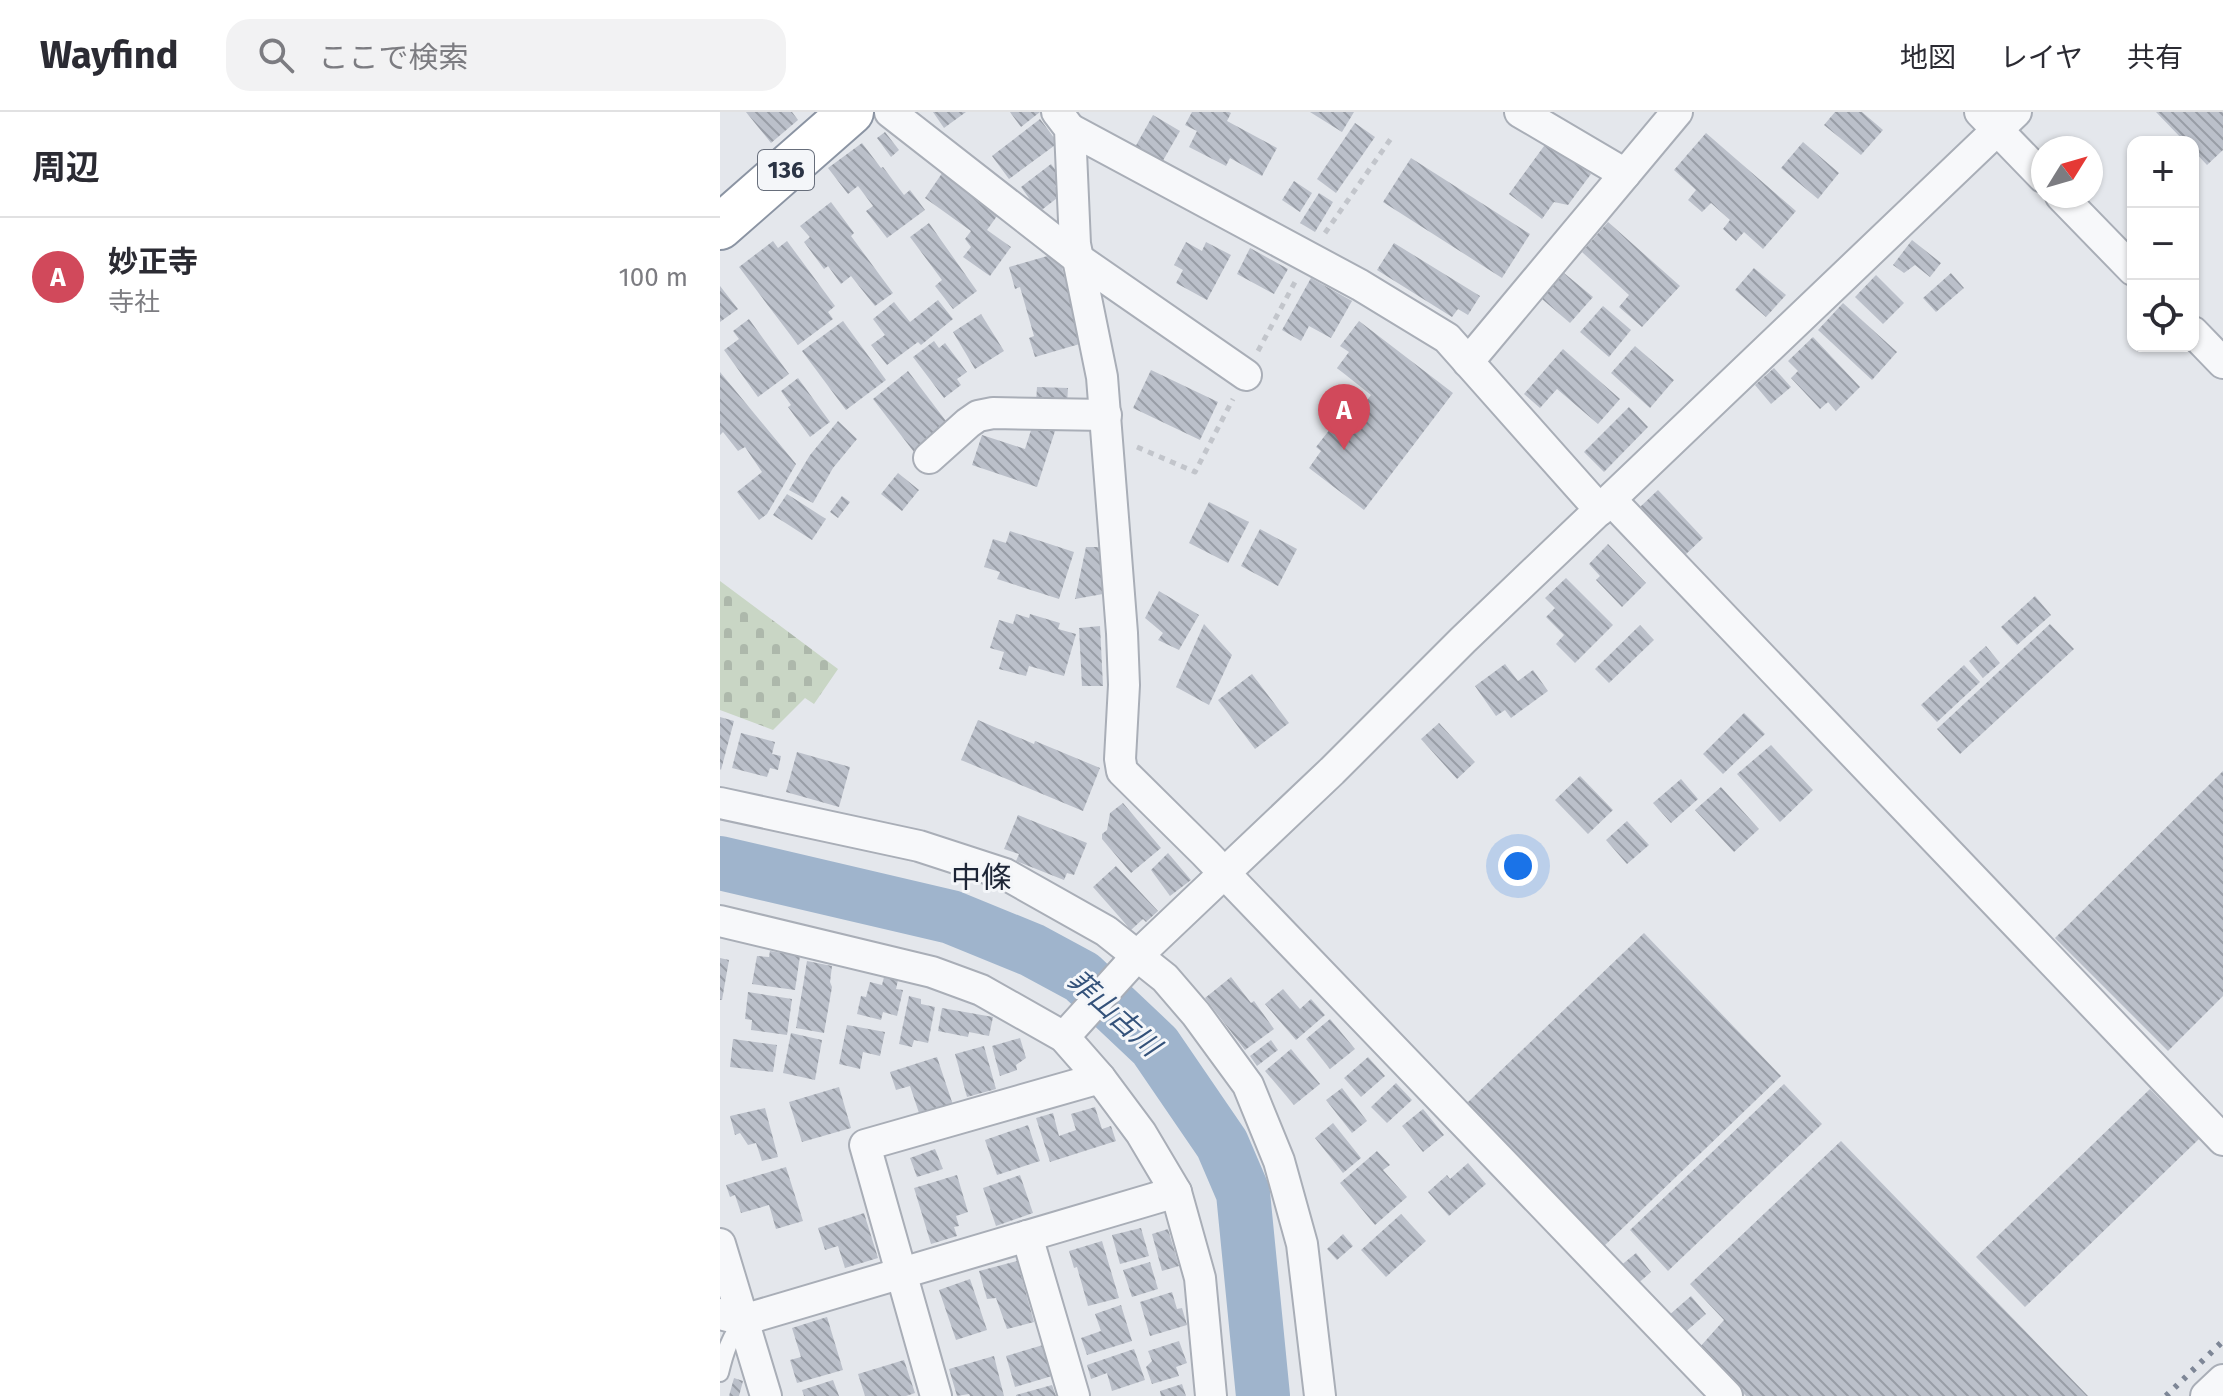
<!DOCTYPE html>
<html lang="ja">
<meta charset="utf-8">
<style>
body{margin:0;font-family:"Fira Sans","Noto Sans JP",sans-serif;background:#f2f2f3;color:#2b2b33}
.controls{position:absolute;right:24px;top:24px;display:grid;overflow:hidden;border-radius:16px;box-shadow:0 2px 6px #0004}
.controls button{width:72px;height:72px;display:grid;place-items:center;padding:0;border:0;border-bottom:2px solid #e1e1e2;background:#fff;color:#2b2b33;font:40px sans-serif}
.compass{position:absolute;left:1311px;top:24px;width:72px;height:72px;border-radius:50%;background:#fff;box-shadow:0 2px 6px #0004;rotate:53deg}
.you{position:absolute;left:798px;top:754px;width:28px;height:28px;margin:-20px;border:6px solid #fff;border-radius:50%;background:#1a73e8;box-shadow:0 0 0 12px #1a73e833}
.badge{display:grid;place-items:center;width:52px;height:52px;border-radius:50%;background:#d1495b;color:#fff;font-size:26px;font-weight:700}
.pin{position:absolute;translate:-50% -66px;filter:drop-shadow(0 2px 4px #0008)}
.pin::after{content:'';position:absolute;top:42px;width:28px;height:24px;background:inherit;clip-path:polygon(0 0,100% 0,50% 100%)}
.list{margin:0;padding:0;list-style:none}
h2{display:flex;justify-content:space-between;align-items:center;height:104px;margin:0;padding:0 32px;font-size:34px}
h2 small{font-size:26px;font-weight:400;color:#7c7c81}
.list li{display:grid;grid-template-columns:52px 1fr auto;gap:24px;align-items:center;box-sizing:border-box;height:120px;padding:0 32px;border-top:2px solid #e1e1e2}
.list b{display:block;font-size:30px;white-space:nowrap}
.list p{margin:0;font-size:26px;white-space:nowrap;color:#7c7c81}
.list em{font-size:26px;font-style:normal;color:#7c7c81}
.icon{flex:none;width:44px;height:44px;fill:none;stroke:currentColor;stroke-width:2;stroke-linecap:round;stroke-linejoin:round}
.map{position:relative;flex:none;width:1503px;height:1284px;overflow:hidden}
header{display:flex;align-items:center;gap:48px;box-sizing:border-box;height:112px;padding:0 40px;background:#fff;border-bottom:2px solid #e1e1e2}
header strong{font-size:38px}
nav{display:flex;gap:44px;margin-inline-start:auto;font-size:28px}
.search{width:560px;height:72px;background:#f2f2f3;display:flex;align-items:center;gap:20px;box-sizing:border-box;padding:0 28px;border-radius:24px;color:#7c7c81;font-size:30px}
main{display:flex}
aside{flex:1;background:#fff}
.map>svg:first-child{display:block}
.cemetery{fill:url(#cemetery-stones)}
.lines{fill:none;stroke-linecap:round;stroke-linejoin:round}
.river{stroke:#9fb4cc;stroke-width:54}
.building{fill:url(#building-back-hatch)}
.lane-casing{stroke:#a9aeb7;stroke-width:20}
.street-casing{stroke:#a9aeb7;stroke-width:34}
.highway-casing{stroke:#8b94a3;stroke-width:48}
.path{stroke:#c2c5cb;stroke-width:5;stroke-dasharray:6 6;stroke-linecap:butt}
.lane{stroke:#f7f8fa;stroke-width:16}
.street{stroke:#f7f8fa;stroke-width:30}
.highway{stroke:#fff;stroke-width:44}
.rail{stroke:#7d8696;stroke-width:6;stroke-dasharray:4 8;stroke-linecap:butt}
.labels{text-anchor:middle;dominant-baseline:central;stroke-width:6;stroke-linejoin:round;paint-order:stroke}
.shield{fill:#f4f6f9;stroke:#676e7b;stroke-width:2}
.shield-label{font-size:24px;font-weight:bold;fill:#2b3445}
.water-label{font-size:28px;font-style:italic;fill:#34527a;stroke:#f4f6f9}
.quarter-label{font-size:30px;fill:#1d2536;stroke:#f4f6f9}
</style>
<header>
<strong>Wayfind</strong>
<div class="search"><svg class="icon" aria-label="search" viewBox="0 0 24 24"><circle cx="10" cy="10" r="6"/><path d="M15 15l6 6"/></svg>ここで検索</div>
<nav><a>地図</a><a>レイヤ</a><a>共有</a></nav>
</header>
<main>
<aside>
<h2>周辺<small></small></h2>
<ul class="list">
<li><span class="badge">A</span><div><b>妙正寺</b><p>寺社</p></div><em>100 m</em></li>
</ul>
</aside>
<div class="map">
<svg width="1503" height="1284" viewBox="0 0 1503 1284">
<defs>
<pattern id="cemetery-stones" width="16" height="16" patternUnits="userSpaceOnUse" patternTransform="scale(2)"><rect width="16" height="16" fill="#c9d6c5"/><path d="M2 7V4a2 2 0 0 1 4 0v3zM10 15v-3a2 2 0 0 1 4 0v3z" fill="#adb8ab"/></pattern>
<pattern id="building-back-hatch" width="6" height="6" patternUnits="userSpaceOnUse" patternTransform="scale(2)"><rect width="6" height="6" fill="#bbc0ca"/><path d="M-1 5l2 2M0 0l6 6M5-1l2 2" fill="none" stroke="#989da6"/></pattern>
</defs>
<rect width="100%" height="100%" fill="#e4e7ec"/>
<polygon class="cemetery" points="0,469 118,557 94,592 85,586 53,618 0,598"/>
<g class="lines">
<polyline class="river" points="0,751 231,805 312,838 362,865 435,934 502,1032 523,1081 543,1284"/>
</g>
<g class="building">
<polygon points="26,0 72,0 78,8 51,31"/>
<polygon points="213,0 246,0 224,16"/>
<polygon points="290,0 320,0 301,15"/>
<polygon points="472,0 509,0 511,1 507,9 557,36 542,64 510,46 506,54 469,35 477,19 465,13"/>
<polygon points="590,0 634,0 622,20"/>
<polygon points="1115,0 1142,0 1163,18 1141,43 1104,13"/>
<polygon points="1436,0 1503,0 1503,38 1487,53 1473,38 1473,30 1465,30"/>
<polygon points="433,3 460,19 441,52 414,37"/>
<polygon points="320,7 338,31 289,67 272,44"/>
<polygon points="635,11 655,25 616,81 597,67"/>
<polygon points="165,20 179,38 171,45 157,26"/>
<polygon points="986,21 1076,99 1043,137 1024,120 1016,129 1003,117 1010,108 991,91 982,100 968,88 976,78 954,58"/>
<polygon points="827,30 871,62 848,93 834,90 822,107 789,82"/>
<polygon points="1083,30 1119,61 1098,87 1061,56"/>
<polygon points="142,31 161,56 163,55 184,83 190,78 205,98 167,126 146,99 153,94 138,74 128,82 108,56"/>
<polygon points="691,46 810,122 782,166 663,90"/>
<polygon points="331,52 343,68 335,74 341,83 319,100 301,75"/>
<polygon points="225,57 282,97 267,118 291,135 270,164 243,145 251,135 245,127 251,119 205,86"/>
<polygon points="574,69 592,81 580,100 562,88"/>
<polygon points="599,81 613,90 595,120 580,111"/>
<polygon points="111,90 134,121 131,124 173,181 155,194 131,164 121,172 108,154 104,157 84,130 90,125 80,114"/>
<polygon points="888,110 960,174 922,215 899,195 909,183 862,140"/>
<polygon points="209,111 257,179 233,197 215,174 222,168 190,125"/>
<polygon points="1192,128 1221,151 1210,165 1195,153 1184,161 1173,153"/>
<polygon points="53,129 58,136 67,129 115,194 108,200 113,207 78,233 19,155"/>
<polygon points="466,130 482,139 486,130 511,143 487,188 456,171 463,158 454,153"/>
<polygon points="674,131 760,184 748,203 738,197 732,205 657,158"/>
<polygon points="530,136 568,157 554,182 517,162"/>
<polygon points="338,141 363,231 315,245 309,226 314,224 300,175 295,177 289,155"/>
<polygon points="1034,156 1066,183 1046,205 1015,178"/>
<polygon points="844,161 873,185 850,211 822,187"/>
<polygon points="1231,161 1244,176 1216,200 1203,186"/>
<polygon points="1156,163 1184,191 1163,212 1135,185"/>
<polygon points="591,166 632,189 611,226 589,214 581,229 562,218"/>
<polygon points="0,174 18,197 0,210"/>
<polygon points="218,188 233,207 201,233 198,230 167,253 151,233 165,223 153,207 174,190 190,210"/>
<polygon points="1123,191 1177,240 1152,268 1098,218"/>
<polygon points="883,194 911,218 889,245 860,220"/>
<polygon points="261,202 284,239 255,257 233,220"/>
<polygon points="29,207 69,262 38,285 4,238 19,227 13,219"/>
<polygon points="123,209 166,268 126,298 82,239"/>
<polygon points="639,209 733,281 644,398 589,356 601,339 596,335 618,307 627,315 651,283 617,256 629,240 620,234"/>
<polygon points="1093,225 1140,275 1116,299 1108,290 1100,297 1071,266 1078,259 1068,249"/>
<polygon points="214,229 219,236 225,231 247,260 237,267 241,273 224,286 193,245"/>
<polygon points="915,234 954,268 930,296 891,261"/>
<polygon points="843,237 900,287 878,312 837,277 820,296 804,282"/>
<polygon points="1054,256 1071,275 1051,292 1035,273"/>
<polygon points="431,258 498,290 480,328 413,296"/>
<polygon points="188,259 229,313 194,340 153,287"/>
<polygon points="0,260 76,352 47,402 39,408 17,380 42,360 25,335 18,339 3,320 0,323"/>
<polygon points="78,266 110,310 90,325 68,295 71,293 61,279"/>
<polygon points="317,275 348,276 347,293 316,291"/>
<polygon points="909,295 928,315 884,360 864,340"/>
<polygon points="118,309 137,327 113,356 93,391 69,378 90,343"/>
<polygon points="313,312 335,319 317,375 252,353 262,323 305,337"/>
<polygon points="178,361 199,378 182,399 161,382"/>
<polygon points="938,378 983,426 965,443 920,395"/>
<polygon points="67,382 106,407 92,428 53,403"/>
<polygon points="122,384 130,390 118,406 110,400"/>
<polygon points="489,390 529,410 508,451 469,431"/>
<polygon points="540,417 577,437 558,474 521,454"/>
<polygon points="290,419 354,440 339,487 277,467 280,460 264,455 273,427 286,431"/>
<polygon points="888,432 926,471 902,495 876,468 880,464 869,452"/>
<polygon points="366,435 379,435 383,482 355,487"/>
<polygon points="846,466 893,513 855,551 836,532 844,523 826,505 835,496 825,486"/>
<polygon points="439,479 479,503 459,538 438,528 443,521 425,506"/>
<polygon points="1315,484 1331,503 1297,533 1281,515"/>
<polygon points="296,502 309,506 310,502 340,511 338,517 356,522 344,564 309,554 306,564 279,557 284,540 270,536 279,508 293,512"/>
<polygon points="484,512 512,543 489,593 456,575"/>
<polygon points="1330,512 1354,537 1240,642 1217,617"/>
<polygon points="920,513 934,528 889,571 875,557"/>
<polygon points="380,514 383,574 362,574 359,516"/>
<polygon points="1266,534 1280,551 1263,566 1249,549"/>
<polygon points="785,552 798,569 813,558 828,579 791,606 785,598 776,604 755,574"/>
<polygon points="1244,553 1260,570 1217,610 1201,593"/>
<polygon points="532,562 569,611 535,637 498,588"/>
<polygon points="1024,601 1045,622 1003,662 983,642"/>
<polygon points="0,605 14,609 1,658 0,657"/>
<polygon points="258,608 314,632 315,629 380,656 363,699 241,648"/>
<polygon points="719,611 755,650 737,667 701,627"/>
<polygon points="21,621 55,630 52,642 61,644 58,658 50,656 47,665 12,656"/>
<polygon points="1051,633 1093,678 1060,710 1017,662"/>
<polygon points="77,640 130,655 119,695 66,680"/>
<polygon points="1503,659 1503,884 1448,939 1335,826"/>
<polygon points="860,664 893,698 868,722 835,688"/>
<polygon points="961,667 978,687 951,711 933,691"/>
<polygon points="1001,675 1039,717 1014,740 975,698"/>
<polygon points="403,691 441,736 411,761 382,727 382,722 387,718 390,701"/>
<polygon points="298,703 367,731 354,763 347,761 344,768 296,749 299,742 284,737"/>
<polygon points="907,709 929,733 907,752 886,728"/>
<polygon points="448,741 471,768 450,784 431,758"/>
<polygon points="396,754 438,799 426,810 423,807 411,818 373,775"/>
<polygon points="924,821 1061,964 883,1135 746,992"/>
<polygon points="50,839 80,844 75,878 32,872 37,844 49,845"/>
<polygon points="0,846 9,848 2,888 0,888"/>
<polygon points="87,849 112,854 110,870 112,875 104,921 76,916"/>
<polygon points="164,865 178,868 176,877 183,878 177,904 163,900 161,908 137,902 141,884 146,885 150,870 162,873"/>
<polygon points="511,865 531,891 534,889 554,917 525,938 485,886"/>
<polygon points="563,877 580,897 591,887 605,903 576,928 545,892"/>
<polygon points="28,880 72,887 67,923 31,918 32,908 25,907"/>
<polygon points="189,884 201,887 201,892 215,895 208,931 194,928 192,935 179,932"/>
<polygon points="222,896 273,905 269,924 249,920 248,925 218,919"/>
<polygon points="610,907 635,937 610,957 586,927"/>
<polygon points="127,913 165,920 160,944 143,940 140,957 119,952"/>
<polygon points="71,921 102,928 95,968 63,961"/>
<polygon points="300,926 306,946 296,953 297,958 280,964 272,934"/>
<polygon points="13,927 57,933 53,960 10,955"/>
<polygon points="551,928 558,938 537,954 530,944"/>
<polygon points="264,934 276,977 247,985 235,942"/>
<polygon points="571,937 600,972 574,993 545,959"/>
<polygon points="217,945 233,993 200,1004 190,974 176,978 170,960"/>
<polygon points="648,945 665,964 641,985 624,966"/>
<polygon points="676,971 692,988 667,1011 651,995"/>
<polygon points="1064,972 1102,1012 948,1159 910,1118"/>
<polygon points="119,975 131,1016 82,1030 69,990"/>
<polygon points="622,976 647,1009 632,1021 606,988"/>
<polygon points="1430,977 1479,1027 1305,1195 1256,1145"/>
<polygon points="375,995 382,1017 391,1014 396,1029 330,1050 316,1006 333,1001 339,1024 356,1018 351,1002"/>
<polygon points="45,996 58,1045 42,1049 36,1031 28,1033 20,1021 15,1023 10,1004"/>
<polygon points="703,997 724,1023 703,1040 682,1014"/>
<polygon points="613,1011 641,1046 623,1061 595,1026"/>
<polygon points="308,1013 320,1049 277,1063 265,1028"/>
<polygon points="1121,1029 1368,1284 1026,1284 979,1236 1004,1208 970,1172"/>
<polygon points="215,1037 223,1057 197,1065 190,1046"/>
<polygon points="657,1039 670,1053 663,1058 687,1085 655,1113 620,1071"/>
<polygon points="748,1051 766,1072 729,1104 708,1080 727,1063 730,1067"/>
<polygon points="66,1055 83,1109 56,1117 49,1093 21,1101 15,1083 10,1085 6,1073"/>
<polygon points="237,1063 248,1100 236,1104 239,1114 234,1115 237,1124 211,1132 194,1076"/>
<polygon points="300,1063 313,1101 276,1114 263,1076"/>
<polygon points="144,1101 158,1146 125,1156 118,1134 105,1138 98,1116"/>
<polygon points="681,1102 706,1129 666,1165 641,1138"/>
<polygon points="421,1116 429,1144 400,1152 392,1123"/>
<polygon points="448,1117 459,1154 442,1159 432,1122"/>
<polygon points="623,1122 633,1134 617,1148 607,1137"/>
<polygon points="382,1129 399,1186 368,1194 357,1155 354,1156 349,1139"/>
<polygon points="916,1141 931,1160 915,1174 899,1155"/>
<polygon points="297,1149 314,1210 287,1217 276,1186 267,1187 259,1159"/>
<polygon points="430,1150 438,1177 412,1185 403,1158"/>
<polygon points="250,1167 267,1218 236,1228 219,1178"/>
<polygon points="452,1180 457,1197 462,1196 467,1213 430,1224 420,1190"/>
<polygon points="971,1184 986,1202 963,1222 948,1204"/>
<polygon points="401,1193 412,1229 367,1243 361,1226 381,1219 375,1202"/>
<polygon points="107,1205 123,1258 77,1271 70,1248 81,1245 72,1216"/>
<polygon points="459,1229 467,1251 456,1255 459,1264 432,1272 426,1255 432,1249 428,1239"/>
<polygon points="323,1233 332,1264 295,1275 286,1244"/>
<polygon points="414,1237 425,1268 392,1279 387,1261 371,1267 367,1253"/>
<polygon points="274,1244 284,1284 250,1284 249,1282 237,1284 229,1257"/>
<polygon points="184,1248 195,1281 186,1284 145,1284 138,1262"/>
<polygon points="14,1266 23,1269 19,1284 9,1284"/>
<polygon points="113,1268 119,1284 84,1284 82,1278"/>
<polygon points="462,1272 466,1284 441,1284 440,1279"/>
<polygon points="332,1273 336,1284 296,1284 296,1283"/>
</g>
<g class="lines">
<defs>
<path id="lane" d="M0,1261C5,1240 10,1225 23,1208"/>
<g id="street">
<polyline points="170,0 357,146 526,263"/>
<polyline points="337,0 350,17 355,132 382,265 402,521 404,573 400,647 402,659 485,741 1007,1284"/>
<polyline points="800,0 905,62"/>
<polyline points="1260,0 1323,65"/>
<polyline points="350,17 640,173 727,226 880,398"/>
<polyline points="1341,84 1413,158"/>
<polyline points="1473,220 1503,251"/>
<polyline points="748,250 957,0"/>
<polyline points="209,346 248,311 258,304 273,301 386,303"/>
<polyline points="891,388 1503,1028"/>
<polyline points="0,691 199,734 285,762 386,819 445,866 476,902 528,973 559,1049 582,1132 600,1284"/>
<polyline points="0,809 212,860 261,878 344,925 380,966 421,1021 456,1080 480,1166 491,1284"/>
<polyline points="344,925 418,843 612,659 743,528 1296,0"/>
<polyline points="307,1124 354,1284"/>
<polyline points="0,1132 46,1284"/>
<polyline points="0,1202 23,1208 456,1080"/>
<polyline points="216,1284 145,1033 380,966"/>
<polyline points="1486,1284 1503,1268"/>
</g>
<polyline id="highway" points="0,115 131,0"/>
</defs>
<use href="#lane" class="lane-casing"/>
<use href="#street" class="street-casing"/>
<use href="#highway" class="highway-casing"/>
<g class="path">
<polyline points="605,121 672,25"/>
<polyline points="538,239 575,170"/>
<polyline points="417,335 475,360 513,287"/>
</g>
<use href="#lane" class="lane"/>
<use href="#street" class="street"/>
<use href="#highway" class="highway"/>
<polyline class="rail" points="1446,1284 1503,1229"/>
</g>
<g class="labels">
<rect class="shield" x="38" y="38" width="56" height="40" rx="6"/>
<g class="shield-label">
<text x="66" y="58">136</text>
</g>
<g class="water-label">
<text transform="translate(394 901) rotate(42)">菲山古川</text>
</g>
<g class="quarter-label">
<text x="261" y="766">中條</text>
</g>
</g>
</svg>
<div class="controls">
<button>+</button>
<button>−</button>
<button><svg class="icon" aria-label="locate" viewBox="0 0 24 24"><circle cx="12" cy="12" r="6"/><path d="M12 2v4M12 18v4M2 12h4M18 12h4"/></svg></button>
</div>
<svg class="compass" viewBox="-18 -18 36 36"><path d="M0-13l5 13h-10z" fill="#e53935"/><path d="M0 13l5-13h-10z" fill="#7c7c81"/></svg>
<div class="you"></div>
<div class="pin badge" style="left:624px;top:338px">A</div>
</div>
</main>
